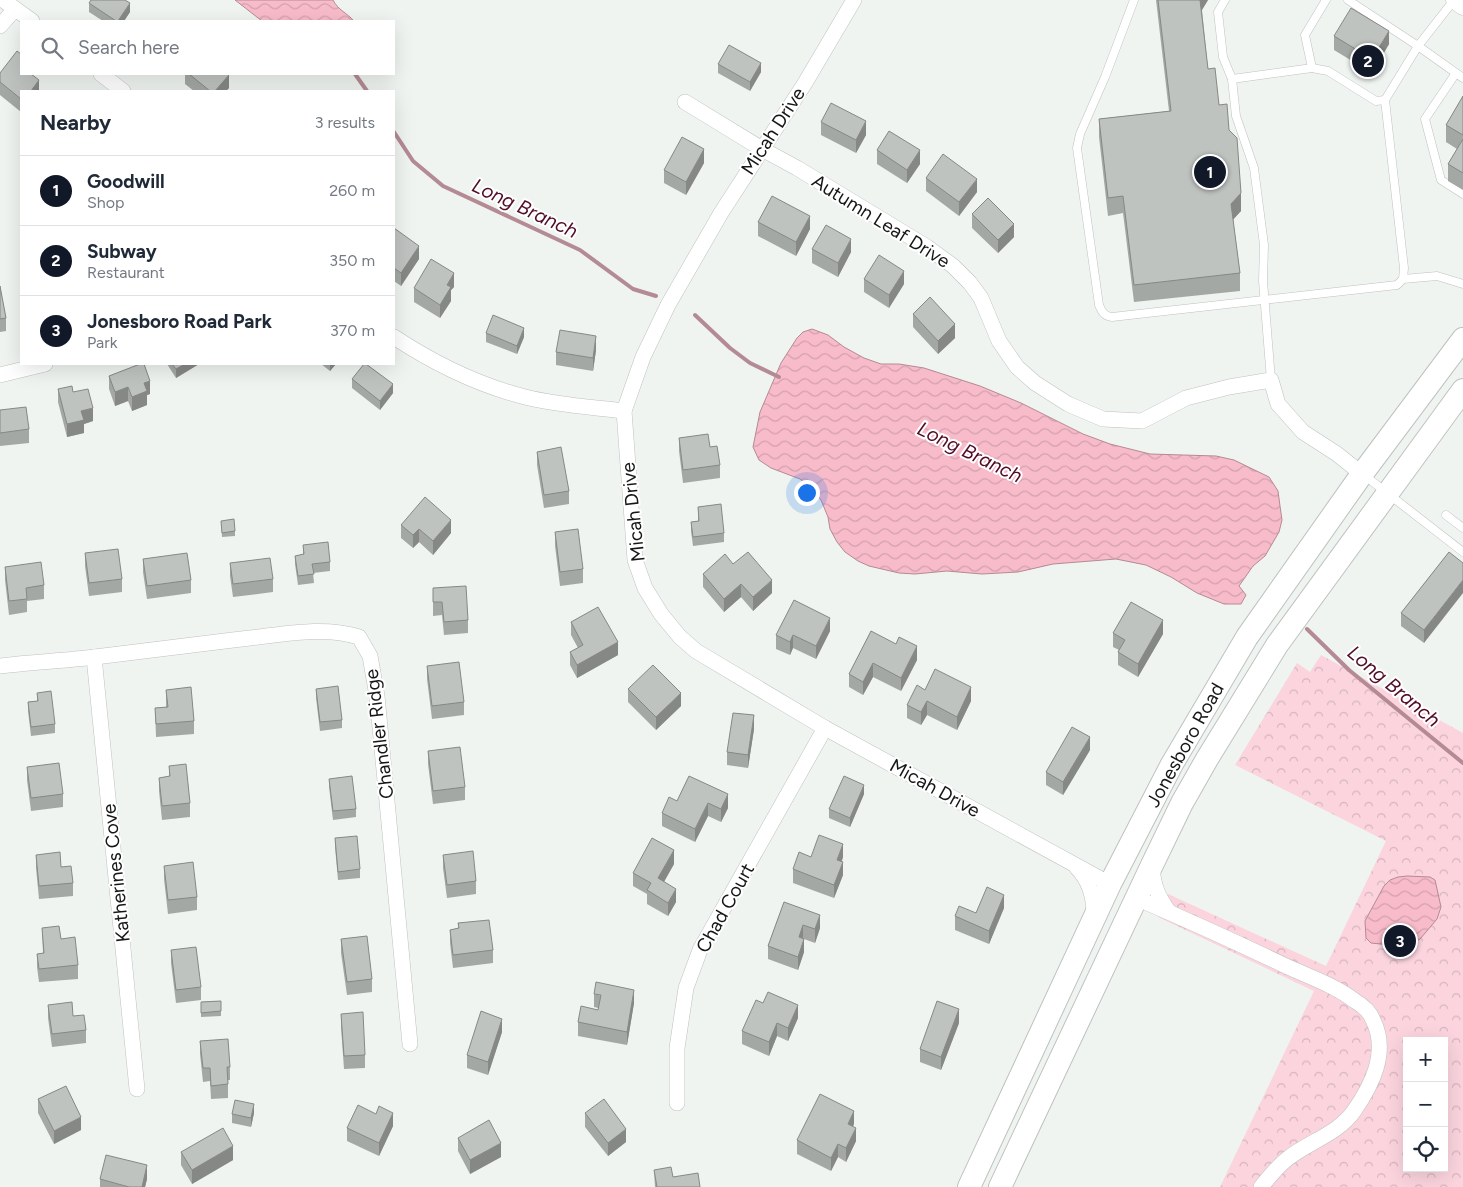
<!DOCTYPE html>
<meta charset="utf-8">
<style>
body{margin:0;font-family:Figtree,sans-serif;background:#f6f6f7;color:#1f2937}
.controls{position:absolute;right:15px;bottom:15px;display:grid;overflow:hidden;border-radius:0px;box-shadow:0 5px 20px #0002}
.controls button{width:45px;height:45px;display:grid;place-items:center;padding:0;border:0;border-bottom:1px solid #e0e1e3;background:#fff;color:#1f2937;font:25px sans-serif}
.you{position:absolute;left:806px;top:492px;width:18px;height:18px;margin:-12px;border:4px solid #fff;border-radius:50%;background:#1a73e8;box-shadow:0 0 0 8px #1a73e833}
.badge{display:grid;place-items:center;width:32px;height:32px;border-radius:50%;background:#111827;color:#fff;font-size:16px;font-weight:700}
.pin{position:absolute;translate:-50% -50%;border:2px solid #fff;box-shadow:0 1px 5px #0006}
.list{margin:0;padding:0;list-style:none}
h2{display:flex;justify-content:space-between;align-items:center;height:65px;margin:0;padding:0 20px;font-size:21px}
h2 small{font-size:16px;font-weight:400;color:#747a83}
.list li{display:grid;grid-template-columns:32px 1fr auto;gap:15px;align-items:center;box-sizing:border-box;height:70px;padding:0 20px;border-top:1px solid #e0e1e3}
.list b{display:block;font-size:19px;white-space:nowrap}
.list p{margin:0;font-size:16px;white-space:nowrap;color:#747a83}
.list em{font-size:16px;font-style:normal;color:#747a83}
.icon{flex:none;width:28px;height:28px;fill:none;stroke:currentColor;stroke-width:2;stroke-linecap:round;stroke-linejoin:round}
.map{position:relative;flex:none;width:1463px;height:1187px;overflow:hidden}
.search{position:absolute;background:#fff;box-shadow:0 5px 20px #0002;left:20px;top:20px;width:375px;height:55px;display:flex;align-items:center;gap:12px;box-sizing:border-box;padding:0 18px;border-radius:0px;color:#747a83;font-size:19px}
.panel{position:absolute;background:#fff;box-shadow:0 5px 20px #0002;left:20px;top:90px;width:375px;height:275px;border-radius:0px}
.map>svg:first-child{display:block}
.forest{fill:url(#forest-crowns);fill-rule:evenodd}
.water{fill:url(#water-waves);stroke:#b48a94}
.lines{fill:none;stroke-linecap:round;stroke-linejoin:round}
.stream{stroke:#b48a94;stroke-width:4}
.service-casing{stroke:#bec2bf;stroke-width:9}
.minor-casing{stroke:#bec2bf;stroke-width:16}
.tertiary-casing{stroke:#bec2bf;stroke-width:19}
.primary-casing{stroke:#bec2bf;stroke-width:24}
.service{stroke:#fff;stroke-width:8}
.minor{stroke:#fff;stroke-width:15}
.tertiary{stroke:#fff;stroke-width:18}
.primary{stroke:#fff;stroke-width:22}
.wall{fill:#a4a8a5}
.shaded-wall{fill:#868886}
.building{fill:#bfc3c0;stroke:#868886}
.labels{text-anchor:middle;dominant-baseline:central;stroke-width:4;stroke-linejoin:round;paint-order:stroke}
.street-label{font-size:19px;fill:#151715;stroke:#fff}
.water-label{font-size:20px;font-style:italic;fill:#520c28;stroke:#fff}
</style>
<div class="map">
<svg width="1463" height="1187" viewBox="0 0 1463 1187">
<defs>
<pattern id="forest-crowns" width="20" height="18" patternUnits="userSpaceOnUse" patternTransform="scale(1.25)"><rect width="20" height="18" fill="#fbd4de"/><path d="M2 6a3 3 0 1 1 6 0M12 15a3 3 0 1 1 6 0" fill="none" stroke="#d6b5be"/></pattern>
<pattern id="water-waves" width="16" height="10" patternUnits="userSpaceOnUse" patternTransform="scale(1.25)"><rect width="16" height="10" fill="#f8bbca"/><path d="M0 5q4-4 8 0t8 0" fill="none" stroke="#d4a0ad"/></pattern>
</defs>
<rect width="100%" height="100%" fill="#eff4f0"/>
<path class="forest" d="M1321,655L1463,733V1187H1220L1314,991L1158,917L1168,894L1326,966L1386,841L1235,765L1297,663L1310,672ZM1407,1041H1444V1168H1407Z"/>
<g class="water">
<path d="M235,0H333C338,10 347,13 354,21H262Z"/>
<polygon points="812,329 828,335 844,347 864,358 881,364 899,364 924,368 980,386 1021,403 1083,434 1110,444 1150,454 1216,456 1234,460 1269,477 1278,491 1280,506 1282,520 1279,532 1265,556 1253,566 1239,586 1246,595 1241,604 1224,604 1197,593 1171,577 1146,565 1116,559 1053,564 1018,572 982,574 947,571 915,574 899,573 869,566 858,561 845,552 837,542 830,529 828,517 821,500 813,490 800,479 771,468 759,460 753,447 760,412 781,363 797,338 803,332"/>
<polygon points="1407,876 1430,877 1435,880 1441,907 1437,919 1420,939 1411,944 1400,946 1371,943 1366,938 1365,921 1384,886 1390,880 1398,877"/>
</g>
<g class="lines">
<g class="stream">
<polyline points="355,74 367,91"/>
<polyline points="394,132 413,161 443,186 580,250 633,289 656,296"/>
<polyline points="695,315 730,348 750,363 779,377"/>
<polyline points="1307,629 1349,670 1463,763"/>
</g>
<defs>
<g id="service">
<path d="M1134,0L1105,77L1080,134L1077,148L1099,305C1102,312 1104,316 1112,317L1397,285L1403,279L1404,268L1385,100L1418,46L1348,0"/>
<polyline points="1225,0 1218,12 1223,57 1232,79 1236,116 1254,168 1264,245 1263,281 1271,380"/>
<polyline points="1326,0 1305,35 1312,68 1328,71 1376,101 1385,100"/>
<polyline points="1454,0 1418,46 1463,78"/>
<polyline points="1456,73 1425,119 1441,180 1463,194"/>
<polyline points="1232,79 1312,68"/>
<polyline points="1403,279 1437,276 1463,284"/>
<polyline points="1364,475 1463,552"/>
<polyline points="1446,515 1463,528"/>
</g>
<g id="minor">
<polyline points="3,0 32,21"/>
<polyline points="854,0 805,83 721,213 668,305 643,357 624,411 635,560 645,588 661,614 680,637 696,651 825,728 1110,884"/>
<polyline points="0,26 15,9"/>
<polyline points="101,74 123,91"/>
<polyline points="685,102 762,149 797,168 927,247 953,266 970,283 981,298 999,341 1017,367 1035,383 1068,404 1103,419 1142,421 1186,398 1229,387 1271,380 1278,404 1303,432 1337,454 1362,474"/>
<path d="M394,337C435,364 478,385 525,397C557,405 591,407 624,411"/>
<polyline points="0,375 45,364"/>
<polyline points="94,657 137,1089"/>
<path d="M0,666C31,662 63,661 95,657C146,651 198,644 250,638C286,634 324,626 359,637L370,656L377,696L410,1044"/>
<path d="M1152,866C1153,885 1158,897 1169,912"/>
<path d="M1077,868C1090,881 1094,897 1094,915"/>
<path d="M1136,898C1187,920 1238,943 1288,967C1310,977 1336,986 1355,1001C1362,1005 1370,1012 1373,1020C1389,1052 1372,1085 1354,1111C1338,1134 1308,1142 1287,1159C1277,1167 1269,1177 1261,1187"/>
<polyline points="677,1103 677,1048 686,988 700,950 825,728"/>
</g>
<polyline id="tertiary" points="1455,0 1463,6"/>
<g id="primary">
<polyline points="969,1187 1110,884 1172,764 1247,637 1362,474 1463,339"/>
<polyline points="1000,1187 1152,865 1182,803 1207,759 1277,645 1463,390"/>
</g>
</defs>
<use href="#service" class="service-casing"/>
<use href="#minor" class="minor-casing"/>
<use href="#tertiary" class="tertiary-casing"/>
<use href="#primary" class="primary-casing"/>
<use href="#service" class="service"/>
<use href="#minor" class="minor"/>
<use href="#tertiary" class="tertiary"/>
<use href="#primary" class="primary"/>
</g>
<g class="wall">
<polygon points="1156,0 1208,0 1202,10 1208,69 1219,105 1229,130 1241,211 1233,219 1240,273 1240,291 1134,302 1123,213 1108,216 1099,137 1099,119 1169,111"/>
<polygon points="89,3 130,12 124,21 103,21 89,12"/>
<polygon points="1334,36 1389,44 1372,73 1334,50"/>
<polygon points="718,64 761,72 750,91 718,73"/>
<polygon points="0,73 21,74 39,91 21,91 21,112 0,95"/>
<polygon points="185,74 227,74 229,88 226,91 194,91 185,84"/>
<polygon points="1463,96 1463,190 1448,181 1448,164 1457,149 1446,142 1446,125"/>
<polygon points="821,122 866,135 856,153 821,135"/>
<polygon points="877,150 920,164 907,183 877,164"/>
<polygon points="704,163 686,195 664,183 664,170"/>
<polygon points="926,178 977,192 959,216 926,191"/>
<polygon points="972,214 1014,237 998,253 972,228"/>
<polygon points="758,222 810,229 796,256 758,236"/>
<polygon points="394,228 419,259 401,286 394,281"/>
<polygon points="812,249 851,252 838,277 812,263"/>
<polygon points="864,279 904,284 889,308 864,292"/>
<polygon points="0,286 6,318 6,331 0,332"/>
<polygon points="454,287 451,290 451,301 440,318 414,302 414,288"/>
<polygon points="913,314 955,338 938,354 913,327"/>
<polygon points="486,333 524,337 517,354 486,342"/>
<polygon points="596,350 593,371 556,365 556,352"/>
<polygon points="167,364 199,364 176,378"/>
<polygon points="321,364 336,364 330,371"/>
<polygon points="109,376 150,394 147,395 147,405 132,411 128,401 115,406 109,389"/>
<polygon points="352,379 393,393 380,410 352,388"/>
<polygon points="58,389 73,392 93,421 84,424 84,433 67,437 58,402"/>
<polygon points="0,410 29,429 29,443 0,446"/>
<polygon points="679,438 710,447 720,465 720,478 683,483 679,451"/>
<polygon points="537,452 569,491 569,504 544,508 537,465"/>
<polygon points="698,507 724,533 724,542 693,546 691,531 691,522 698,521"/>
<polygon points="221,521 235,531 235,536 222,537"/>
<polygon points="401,525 451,533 433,555 419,542 413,548 401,538"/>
<polygon points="555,532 583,569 583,583 560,586 555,546"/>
<polygon points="303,545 330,562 330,571 313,573 314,583 298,585 295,564 295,556 303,554"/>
<polygon points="1449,552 1424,643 1401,626 1401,613"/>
<polygon points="85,553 122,579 122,592 89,596 85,566"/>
<polygon points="143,559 191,580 191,593 147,599 143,572"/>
<polygon points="230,563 273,579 273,592 233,597 230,576"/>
<polygon points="733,564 772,593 753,611 741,597 724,612 703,587 703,574"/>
<polygon points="5,567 44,585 44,599 27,601 27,612 9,615 5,580"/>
<polygon points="433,588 468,620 468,633 444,635 442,615 433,616"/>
<polygon points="571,622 618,655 577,678 570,665 570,652 578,648 571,635"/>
<polygon points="830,631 816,659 793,648 790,655 776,649 776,635"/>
<polygon points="871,631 917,660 901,691 873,677 863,695 849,687 849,674"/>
<polygon points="1113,633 1163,634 1138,677 1118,665 1118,652 1119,650 1113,647"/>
<polygon points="427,666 464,702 464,715 432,719 427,679"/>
<polygon points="316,689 342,720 342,728 320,731 316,698"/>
<polygon points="628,689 681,706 656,730 628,702"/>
<polygon points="166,690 194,721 194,734 156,737 155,708 166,707"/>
<polygon points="925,690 971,701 957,730 927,715 921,725 907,718 907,705"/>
<polygon points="37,693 55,724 55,733 31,736 28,711 28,702 37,701"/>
<polygon points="754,729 748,768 727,765 727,752"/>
<polygon points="1090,750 1063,795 1046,785 1046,772"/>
<polygon points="428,751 465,787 465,800 433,804 428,764"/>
<polygon points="169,766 190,803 190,817 162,820 159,791 159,778 169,776"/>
<polygon points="27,767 63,794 63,807 31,811 27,780"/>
<polygon points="689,776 728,808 721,822 708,816 695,842 662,826 662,813 677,801"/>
<polygon points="329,779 356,809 356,817 333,820 329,787"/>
<polygon points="864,794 850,827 829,818 829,809"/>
<polygon points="335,838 360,869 360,878 338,880 335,847"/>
<polygon points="36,855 61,867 73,883 73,896 39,899 36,868"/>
<polygon points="443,855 476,881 476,894 447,898 443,868"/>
<polygon points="811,857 843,857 842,861 843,875 834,898 793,883 793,869"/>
<polygon points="674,864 664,882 676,902 668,916 647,904 647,894 633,886 633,873"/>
<polygon points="164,866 197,897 197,910 168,914 164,879"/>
<polygon points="784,902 820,928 815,943 804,939 804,952 798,970 768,959 768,946"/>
<polygon points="1004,908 989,944 955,930 955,916"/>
<polygon points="458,923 493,950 493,963 453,968 450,943 450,930 458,928"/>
<polygon points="42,928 61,939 78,965 78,979 39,982 37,967 37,954 43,953"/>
<polygon points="341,939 372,979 372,992 347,995 341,953"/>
<polygon points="171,950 201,987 201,1000 176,1003 171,963"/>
<polygon points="594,994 634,1003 627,1045 578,1036 578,1022 598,1010 598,1008 594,1007"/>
<polygon points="221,1001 221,1016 201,1017 201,1002"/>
<polygon points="48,1005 73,1016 86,1030 86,1043 52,1047 48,1018"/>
<polygon points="341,1014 365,1055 365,1068 344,1069 341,1027"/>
<polygon points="798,1018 788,1041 777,1036 769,1056 742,1044 742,1031"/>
<polygon points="959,1023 941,1070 920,1062 920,1049"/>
<polygon points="502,1032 488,1075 467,1068 467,1055"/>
<polygon points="200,1041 230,1067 230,1080 228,1080 228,1098 211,1099 210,1081 203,1082 200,1054"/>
<polygon points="38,1099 81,1130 54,1144 38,1113"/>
<polygon points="254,1113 251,1127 232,1123 232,1114"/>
<polygon points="585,1113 626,1142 608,1156 585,1127"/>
<polygon points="376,1114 393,1126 379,1156 347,1141 347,1128"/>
<polygon points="854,1124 853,1126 856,1141 846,1162 838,1157 831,1171 797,1154 797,1140"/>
<polygon points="458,1138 501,1157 470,1174 458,1151"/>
<polygon points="181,1152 233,1160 192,1184 181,1165"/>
<polygon points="654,1170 673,1177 700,1187 655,1187"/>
<polygon points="100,1179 147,1179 145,1187 100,1187"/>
</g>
<g class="shaded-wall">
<polygon points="1200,0 1208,0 1200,13"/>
<polygon points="130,3 130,12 124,21 118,21"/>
<polygon points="1389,31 1389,44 1372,73 1372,59"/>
<polygon points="761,63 761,72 750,91 750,82"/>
<polygon points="229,75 229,88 226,91 215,91"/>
<polygon points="39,80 39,91 31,91"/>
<polygon points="866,121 866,135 856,153 856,140"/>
<polygon points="704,149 704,163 686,195 686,182"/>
<polygon points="920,150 920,164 907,183 907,170"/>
<polygon points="977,179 977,192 959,216 959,202"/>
<polygon points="1241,193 1241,211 1231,222 1231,204"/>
<polygon points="810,216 810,229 796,256 796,242"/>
<polygon points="1014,224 1014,237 998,253 998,240"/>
<polygon points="851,239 851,252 838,277 838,263"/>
<polygon points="419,246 419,259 401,286 401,273"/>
<polygon points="904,271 904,284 889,308 889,295"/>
<polygon points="454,273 454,287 451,290 451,301 440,318 440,305 447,285"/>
<polygon points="955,324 955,338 938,354 938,341"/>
<polygon points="524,328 524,337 517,354 517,346"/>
<polygon points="596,336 596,350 593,371 593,358"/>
<polygon points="185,364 199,364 176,378 176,369"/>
<polygon points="330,364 336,364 330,371"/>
<polygon points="150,381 150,394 147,395 147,405 132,411 132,397 144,383"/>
<polygon points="393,384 393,393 380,410 380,401"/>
<polygon points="128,387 128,401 115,406 115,392"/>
<polygon points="93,408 93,421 84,424 84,433 67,437 67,424 81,411"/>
<polygon points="451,520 451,533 433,555 433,541"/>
<polygon points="419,529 419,542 413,548 413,535"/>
<polygon points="772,580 772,593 753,611 753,597"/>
<polygon points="1463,580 1463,593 1424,643 1424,630"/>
<polygon points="741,584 741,597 724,612 724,599"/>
<polygon points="830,618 830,631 816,659 816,646"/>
<polygon points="1163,620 1163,634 1138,677 1138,664"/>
<polygon points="793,635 793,648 790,655 790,642"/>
<polygon points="618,642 618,655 577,678 577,665"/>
<polygon points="917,646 917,660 901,691 901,678"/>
<polygon points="873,663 873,677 863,695 863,682"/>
<polygon points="971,687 971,701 957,730 957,717"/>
<polygon points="681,693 681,706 656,730 656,717"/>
<polygon points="927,701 927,715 921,725 921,712"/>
<polygon points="754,715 754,729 748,768 748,755"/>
<polygon points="1090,737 1090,750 1063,795 1063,782"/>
<polygon points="864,785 864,794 850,827 850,818"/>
<polygon points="728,794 728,808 721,822 721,809"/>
<polygon points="708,803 708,816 695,842 695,829"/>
<polygon points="843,844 843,857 837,873 837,860"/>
<polygon points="674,850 674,864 658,892 658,878"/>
<polygon points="843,862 843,875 834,898 834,885"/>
<polygon points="676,889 676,902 668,916 668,903"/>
<polygon points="1004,895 1004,908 989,944 989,931"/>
<polygon points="820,915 820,928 815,943 815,929"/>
<polygon points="803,925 803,938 799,937"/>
<polygon points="804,939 804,952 798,970 798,957"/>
<polygon points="634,990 634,1003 627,1045 627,1032"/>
<polygon points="798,1005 798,1018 788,1041 788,1028"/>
<polygon points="959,1009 959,1023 941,1070 941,1057"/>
<polygon points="502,1019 502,1032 488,1075 488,1062"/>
<polygon points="777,1023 777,1036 769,1056 769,1042"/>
<polygon points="254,1104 254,1113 251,1127 251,1118"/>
<polygon points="854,1111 854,1124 848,1137 848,1124"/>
<polygon points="393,1113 393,1126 379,1156 379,1143"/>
<polygon points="81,1117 81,1130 54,1144 54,1131"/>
<polygon points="856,1128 856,1141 846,1162 846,1148"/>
<polygon points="626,1129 626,1142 608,1156 608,1143"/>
<polygon points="501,1143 501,1157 470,1174 470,1160"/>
<polygon points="838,1144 838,1157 831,1171 831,1158"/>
<polygon points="233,1146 233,1160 192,1184 192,1170"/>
<polygon points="147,1165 147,1179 145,1187 142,1187"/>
</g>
<g class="building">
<polygon points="91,0 125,0 130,3 118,21 116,21 89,3"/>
<polygon points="1158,0 1200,0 1208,69 1215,68 1219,105 1227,104 1229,130 1237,138 1241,193 1231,204 1240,273 1134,285 1123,196 1108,198 1099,119 1171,111"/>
<polygon points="1351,8 1389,31 1372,59 1334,36"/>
<polygon points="729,45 761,63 750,82 718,64"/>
<polygon points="17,51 21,54 21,74 31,74 39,80 31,91 21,91 21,99 0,82 0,73"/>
<polygon points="189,74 227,74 229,75 215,91 210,91"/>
<polygon points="1463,96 1463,135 1446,125"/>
<polygon points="831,103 866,121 856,140 821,122"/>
<polygon points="889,131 920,150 907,170 877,150"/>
<polygon points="682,137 704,149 686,182 664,170"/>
<polygon points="1463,139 1463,173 1448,164"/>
<polygon points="943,154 977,179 959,202 926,178"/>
<polygon points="772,196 810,216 796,242 758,222"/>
<polygon points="988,198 1014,224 998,240 972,214"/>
<polygon points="826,225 851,239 838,263 812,249"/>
<polygon points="394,228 419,246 401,273 394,268"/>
<polygon points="879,255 904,271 889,295 864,279"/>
<polygon points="431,259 454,273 447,285 451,287 440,305 414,288"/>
<polygon points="0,286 6,318 0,319"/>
<polygon points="930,297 955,324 938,341 913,314"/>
<polygon points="493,315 524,328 517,346 486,333"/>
<polygon points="560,330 596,336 593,358 556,352"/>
<polygon points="140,364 144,364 150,381 144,383 147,391 132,397 128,387 115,392 109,376"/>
<polygon points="172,364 185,364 176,369"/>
<polygon points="364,364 366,364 393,384 380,401 352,379"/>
<polygon points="72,386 73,392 88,389 93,408 81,411 84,420 67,424 58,389"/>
<polygon points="26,407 29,429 0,433 0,410"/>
<polygon points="708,434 710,447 717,446 720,465 683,470 679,438"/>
<polygon points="561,447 569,491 544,495 537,452"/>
<polygon points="425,497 451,520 433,541 419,529 413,535 401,525"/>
<polygon points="721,504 724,533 693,537 691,522 699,521 698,507"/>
<polygon points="234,519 235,531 222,533 221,521"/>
<polygon points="578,529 583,569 560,572 555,532"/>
<polygon points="328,542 330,562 312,564 314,574 298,576 295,556 304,554 303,545"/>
<polygon points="118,549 122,579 89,583 85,553"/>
<polygon points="748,552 772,580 753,597 741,584 724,599 703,574 725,554 733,564"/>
<polygon points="1449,552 1463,563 1463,580 1424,630 1401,613"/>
<polygon points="187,553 191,580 147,586 143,559"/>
<polygon points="270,558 273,579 233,584 230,563"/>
<polygon points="41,562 44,585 26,588 27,599 9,601 5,567"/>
<polygon points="466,586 468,620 444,622 442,602 433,602 433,588"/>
<polygon points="794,600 830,618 816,646 793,635 790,642 776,635"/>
<polygon points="1131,602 1163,620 1138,664 1118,652 1125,640 1113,633"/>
<polygon points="598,607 618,642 577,665 570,652 583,645 571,622"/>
<polygon points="871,631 896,644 899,637 917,646 901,678 873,663 863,682 849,674"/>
<polygon points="459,662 464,702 432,706 427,666"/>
<polygon points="653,665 681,693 656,717 628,689"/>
<polygon points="935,669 971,687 957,717 927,701 921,712 907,705 917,685 925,690"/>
<polygon points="338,686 342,720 320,722 316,689"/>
<polygon points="191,687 194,721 156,724 155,708 168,707 166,690"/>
<polygon points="51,691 55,724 31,727 28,702 38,701 37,693"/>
<polygon points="733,713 754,715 748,755 727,752"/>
<polygon points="1072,727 1090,737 1063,782 1046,772"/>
<polygon points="460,747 465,787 433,791 428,751"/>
<polygon points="59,763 63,794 31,798 27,767"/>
<polygon points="186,764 190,803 162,806 159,778 170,776 169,766"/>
<polygon points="352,776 356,809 333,811 329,779"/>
<polygon points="689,776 728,794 721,809 708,803 695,829 662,813 669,797 677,801"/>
<polygon points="844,776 864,785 850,818 829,809"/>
<polygon points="819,835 843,844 837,860 843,862 834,885 793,869 799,852 811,857"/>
<polygon points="357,836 360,869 338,872 335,838"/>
<polygon points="652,838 674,850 658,878 676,889 668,903 647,890 651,883 633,873"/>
<polygon points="473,851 476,881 447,885 443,855"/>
<polygon points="60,852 61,867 71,866 73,883 39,886 36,855"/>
<polygon points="193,862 197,897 168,900 164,866"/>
<polygon points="987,887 1004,895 989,931 955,916 959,906 976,913"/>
<polygon points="784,902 820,915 815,929 803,925 799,937 804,939 798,957 768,946"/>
<polygon points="489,920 493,950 453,955 450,930 459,928 458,923"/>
<polygon points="59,926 61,939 75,937 78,965 39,969 37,954 44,953 42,928"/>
<polygon points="367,936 372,979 347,982 341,939"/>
<polygon points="196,947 201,987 176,990 171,950"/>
<polygon points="596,982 634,990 627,1032 578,1022 581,1006 598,1010 601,995 594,994"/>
<polygon points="768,992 798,1005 788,1028 777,1023 769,1042 742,1031 756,1000 763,1003"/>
<polygon points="221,1001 221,1011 201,1013 201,1002"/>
<polygon points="937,1001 959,1009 941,1057 920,1049"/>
<polygon points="72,1002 73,1016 84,1015 86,1030 52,1034 48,1005"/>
<polygon points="481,1011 502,1019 488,1062 467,1055"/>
<polygon points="363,1012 365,1055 344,1056 341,1014"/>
<polygon points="228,1039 230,1067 227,1067 228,1084 211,1086 210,1068 203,1068 200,1041"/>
<polygon points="66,1086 81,1117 54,1131 38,1099"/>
<polygon points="820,1094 854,1111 848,1124 856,1128 846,1148 838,1144 831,1158 797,1140"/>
<polygon points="604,1099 626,1129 608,1143 585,1113"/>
<polygon points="235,1100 254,1104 251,1118 232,1114"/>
<polygon points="358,1105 376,1114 379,1106 393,1113 379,1143 347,1128"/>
<polygon points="489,1120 501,1143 470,1160 458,1138"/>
<polygon points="223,1128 233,1146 192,1170 181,1152"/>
<polygon points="106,1155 147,1165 142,1187 129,1187 100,1179"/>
<polygon points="671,1167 673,1177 698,1173 700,1187 657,1187 654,1170"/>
</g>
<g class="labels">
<g class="street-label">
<text transform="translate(773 131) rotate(-57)">Micah Drive</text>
<text transform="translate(881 221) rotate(32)">Autumn Leaf Drive</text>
<text transform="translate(633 512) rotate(-96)">Micah Drive</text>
<text transform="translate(379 734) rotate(-97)">Chandler Ridge</text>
<text transform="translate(1185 745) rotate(-61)">Jonesboro Road</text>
<text transform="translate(935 788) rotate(29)">Micah Drive</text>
<text transform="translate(116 873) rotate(-96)">Katherines Cove</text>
<text transform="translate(725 908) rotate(-61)">Chad Court</text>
</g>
<g class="water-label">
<text transform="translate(525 208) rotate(25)">Long Branch</text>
<text transform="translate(970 452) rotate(26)">Long Branch</text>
<text transform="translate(1394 686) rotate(40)">Long Branch</text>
</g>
</g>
</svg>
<div class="controls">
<button>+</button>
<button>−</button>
<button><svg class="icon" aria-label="locate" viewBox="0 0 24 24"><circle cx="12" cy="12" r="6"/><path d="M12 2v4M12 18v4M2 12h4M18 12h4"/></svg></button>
</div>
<div class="you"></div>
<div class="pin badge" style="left:1210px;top:172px">1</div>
<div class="pin badge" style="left:1368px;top:61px">2</div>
<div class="pin badge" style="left:1400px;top:941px">3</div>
<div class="search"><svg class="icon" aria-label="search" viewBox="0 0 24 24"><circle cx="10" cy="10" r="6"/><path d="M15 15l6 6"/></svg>Search here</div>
<section class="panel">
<h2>Nearby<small>3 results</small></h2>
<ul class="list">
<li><span class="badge">1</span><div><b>Goodwill</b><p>Shop</p></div><em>260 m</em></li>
<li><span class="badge">2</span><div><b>Subway</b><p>Restaurant</p></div><em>350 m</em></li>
<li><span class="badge">3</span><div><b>Jonesboro Road Park</b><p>Park</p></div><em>370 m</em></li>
</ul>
</section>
</div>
